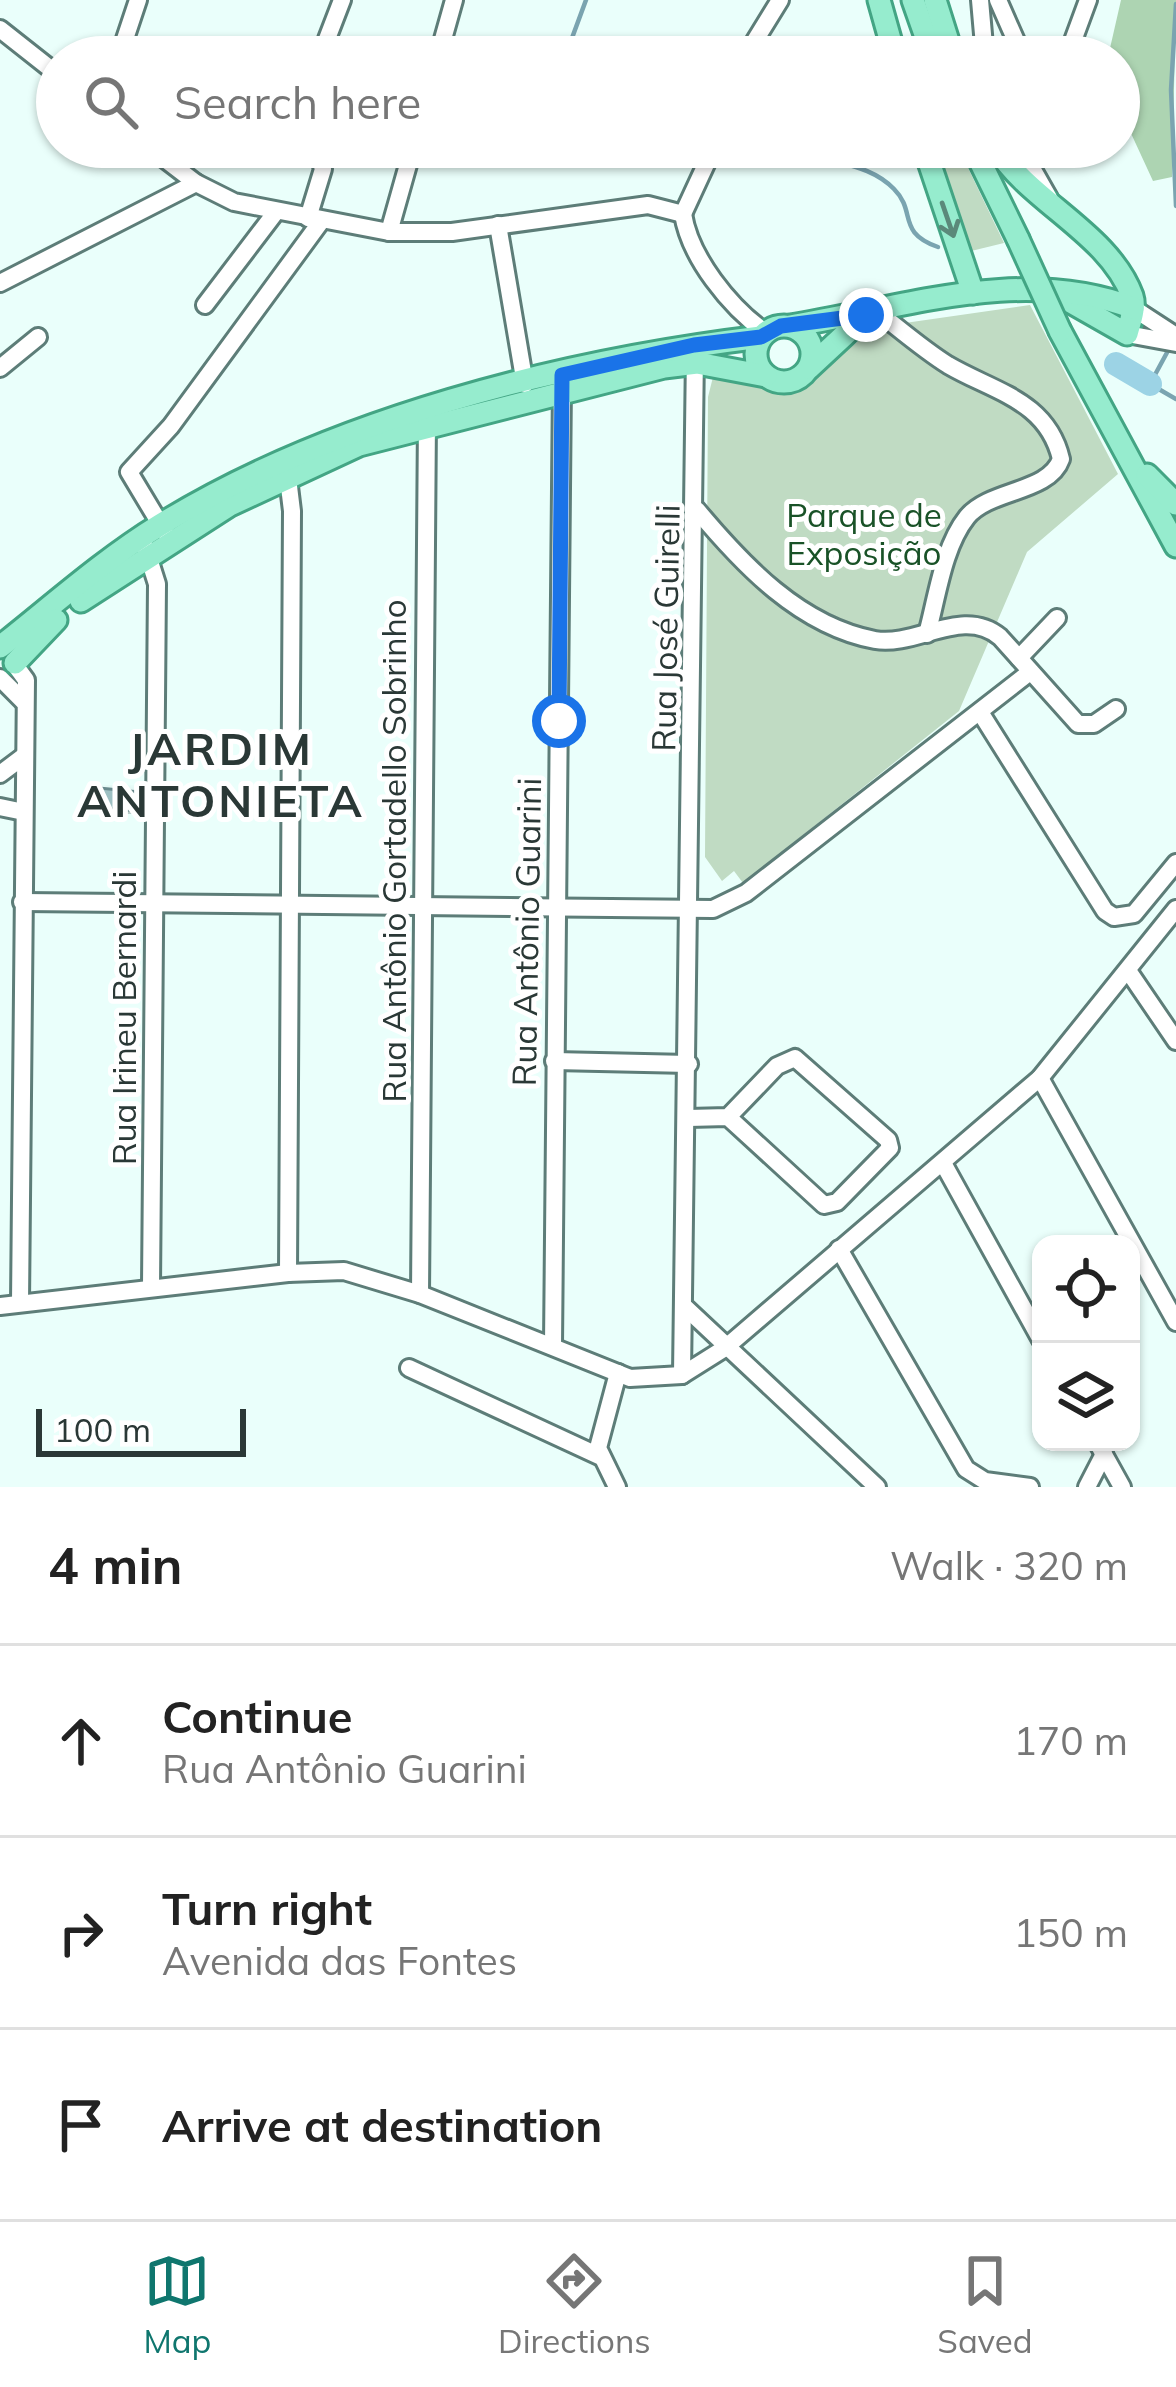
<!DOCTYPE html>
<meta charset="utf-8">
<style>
body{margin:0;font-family:Mulish,sans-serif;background:#f6f6f6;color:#222}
.controls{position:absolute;right:36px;bottom:36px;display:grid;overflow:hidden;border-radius:24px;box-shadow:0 3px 9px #0004}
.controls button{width:108px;height:108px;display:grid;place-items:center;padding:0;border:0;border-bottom:3px solid #e0e0e0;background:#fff;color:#222;font:60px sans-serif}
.scale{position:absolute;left:36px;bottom:30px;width:210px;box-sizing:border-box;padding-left:12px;border:6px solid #2a3836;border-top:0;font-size:33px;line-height:42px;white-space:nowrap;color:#2a3836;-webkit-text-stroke:9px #fff;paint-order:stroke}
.stop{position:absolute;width:36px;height:36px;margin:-27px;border:9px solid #1a73e8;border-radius:50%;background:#fff}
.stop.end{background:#1a73e8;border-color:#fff;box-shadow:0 3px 12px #0008}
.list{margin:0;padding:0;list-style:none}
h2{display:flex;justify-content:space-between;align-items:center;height:156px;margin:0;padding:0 48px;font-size:51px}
h2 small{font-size:39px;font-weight:400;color:#767676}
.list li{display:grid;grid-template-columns:78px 1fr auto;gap:36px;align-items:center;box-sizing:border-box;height:192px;padding:0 48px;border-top:3px solid #e0e0e0}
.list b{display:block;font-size:45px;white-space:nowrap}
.list p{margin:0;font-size:39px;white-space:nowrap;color:#767676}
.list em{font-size:39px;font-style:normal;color:#767676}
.icon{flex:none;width:66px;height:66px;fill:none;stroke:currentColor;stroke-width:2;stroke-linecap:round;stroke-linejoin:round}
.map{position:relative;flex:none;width:1176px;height:1487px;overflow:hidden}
.search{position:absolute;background:#fff;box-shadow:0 3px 9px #0004;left:36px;right:36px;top:36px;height:132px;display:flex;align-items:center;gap:30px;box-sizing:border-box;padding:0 42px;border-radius:66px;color:#767676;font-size:45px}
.sheet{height:732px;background:#fff}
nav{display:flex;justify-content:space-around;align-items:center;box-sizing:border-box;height:168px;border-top:3px solid #e0e0e0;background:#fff;font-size:33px;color:#767676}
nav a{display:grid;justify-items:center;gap:6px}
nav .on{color:#0f766e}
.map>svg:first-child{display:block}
.green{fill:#c0dbc3}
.forest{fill:#add4b2}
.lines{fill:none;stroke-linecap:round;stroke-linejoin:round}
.stream{stroke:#7aa4b0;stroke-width:4.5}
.river{stroke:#9cd3e5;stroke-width:24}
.building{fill:#9ec0c3;stroke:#698a8d;stroke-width:3;filter:url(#shadow)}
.minor-casing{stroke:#5d7d78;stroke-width:22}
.major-casing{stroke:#43a584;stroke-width:27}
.minor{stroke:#fff;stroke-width:16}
.major{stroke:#96ecce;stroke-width:21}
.major-bridge-casing{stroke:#43a584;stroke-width:27;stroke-linecap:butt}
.major-bridge{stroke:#96ecce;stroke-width:21}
.oneway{stroke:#5b897a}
.route{stroke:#1a73e8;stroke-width:15}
.labels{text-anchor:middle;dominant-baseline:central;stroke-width:10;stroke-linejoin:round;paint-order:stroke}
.park-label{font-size:33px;fill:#195227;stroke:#fff}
.street-label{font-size:33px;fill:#2a3836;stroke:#fff}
.district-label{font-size:45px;font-weight:bold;letter-spacing:3px;fill:#2a3836;stroke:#fff}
</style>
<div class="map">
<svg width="1176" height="1487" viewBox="0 0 1176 1487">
<defs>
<filter id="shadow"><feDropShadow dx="6" dy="6" stdDeviation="6" flood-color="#0004"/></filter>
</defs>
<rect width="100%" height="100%" fill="#eafffb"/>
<g class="green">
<polygon points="928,147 958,147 1004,243 963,253"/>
<polygon points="1030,305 1118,474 1027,552 959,711 743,883 734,871 722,881 705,857 708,397 713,377 731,375 765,389 796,389 877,327"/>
</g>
<polygon class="forest" points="1121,0 1176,0 1172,177 1153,181 1129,129 1119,122 1119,57 1108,57"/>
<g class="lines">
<g class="stream">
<polyline points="1176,4 1171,90 1176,206"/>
<polyline points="565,57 586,0"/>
<path d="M797,147C828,164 868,162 894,189C917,212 896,232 938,247"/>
<polyline points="1170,347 1150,384 1176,399"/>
</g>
<polyline class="river" points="1116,364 1150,384"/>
</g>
<polygon class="building" points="99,788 141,792 139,811 98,808"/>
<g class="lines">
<defs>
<g id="minor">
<polyline points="980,0 985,57"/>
<polyline points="998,0 1023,57"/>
<polyline points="0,29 57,74"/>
<polyline points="327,39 342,0"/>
<polyline points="119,57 138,0"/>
<polyline points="438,57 454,0"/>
<polyline points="745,57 780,0"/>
<polyline points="1067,57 1088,0"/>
<polyline points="149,147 196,183 234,202 389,232 452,232 648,205 683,214"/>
<polyline points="1020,147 1049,198"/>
<path d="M683,214C690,258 730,307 765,332"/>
<polyline points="683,214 714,147"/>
<polyline points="308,218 323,169 316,147"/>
<polyline points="498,225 525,384"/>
<polyline points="389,232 413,147"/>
<polyline points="0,283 196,183"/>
<polyline points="205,305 275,213"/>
<polyline points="1133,308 1176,336"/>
<path d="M879,313C902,331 924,350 948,365C994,392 1047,400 1061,459C1049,493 990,489 967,517C943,547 937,598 927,634"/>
<polyline points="1127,334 1176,343"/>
<polyline points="0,368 38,337"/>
<polyline points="287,470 292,511 288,1273"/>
<path d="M697,510C743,565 800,626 875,640C917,647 963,606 1000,637L1078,724H1094L1116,709"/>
<polyline points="165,532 129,472 171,426 322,220"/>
<polyline points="145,546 157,584 151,1286"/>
<polyline points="1019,658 1057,618"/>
<polyline points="15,665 26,680 20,1303"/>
<polyline points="0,678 23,701"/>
<polyline points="980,712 1105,911 1114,917 1134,914 1176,863"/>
<polyline points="0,774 24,756"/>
<polyline points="0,807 24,812"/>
<polyline points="22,902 713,909 746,893 1030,672"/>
<polyline points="1129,972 1176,1041"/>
<polyline points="554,1061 689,1064"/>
<polyline points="1040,1078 1176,1322"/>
<polyline points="688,1118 728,1117 777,1066 795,1058 888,1140 890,1148 837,1202 824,1205 728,1117"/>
<polyline points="943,1163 1041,1340"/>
<polyline points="839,1249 966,1469 985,1481 1030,1487"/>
<polyline points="420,1294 427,419"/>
<polyline points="0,1306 288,1273 344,1271 420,1294 630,1378 682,1375 725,1348 1040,1078 1176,909"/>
<polyline points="685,1307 877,1487"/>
<polyline points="553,1345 562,382"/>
<polyline points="409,1368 599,1456"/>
<polyline points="682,1375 695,352"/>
<polyline points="1097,1442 1122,1487"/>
<polyline points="617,1487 598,1448 618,1373"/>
<polyline points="1087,1487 1104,1454"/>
</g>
<g id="major">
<polyline points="879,0 895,57"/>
<polyline points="913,0 933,57"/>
<polyline points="935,0 953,57"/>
<polyline points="924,147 973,293"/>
<polyline points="973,147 1018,239"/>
<path d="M996,147C1028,201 1109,233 1132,296C1136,308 1130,322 1127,334L1055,293"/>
<circle cx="784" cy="354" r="28"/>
<path d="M790,326C902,308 1022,265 1133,308"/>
<polyline points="1060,331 1176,546"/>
<polyline points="809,368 865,316"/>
<polyline points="1147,475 1176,504"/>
<polyline points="81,601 230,505 359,445 664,367 697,363 766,376"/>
<path d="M0,647C52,606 103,560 160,525C332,419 562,361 761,337"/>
<polyline points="15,663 56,620"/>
</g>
</defs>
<use href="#minor" class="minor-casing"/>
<use href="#major" class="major-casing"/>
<use href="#minor" class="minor"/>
<use href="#major" class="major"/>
<defs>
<polyline id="major-bridge" points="1018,239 1060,331"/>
</defs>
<use href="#major-bridge" class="major-bridge-casing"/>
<use href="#major-bridge" class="major-bridge"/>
</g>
<defs><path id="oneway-shaft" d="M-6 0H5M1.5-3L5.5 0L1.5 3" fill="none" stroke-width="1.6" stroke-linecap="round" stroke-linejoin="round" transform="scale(3)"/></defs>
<use class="oneway" href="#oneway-shaft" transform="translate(948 220) rotate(71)"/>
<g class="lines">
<polyline class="route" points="559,721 562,375 694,345 761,337 781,326 866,315"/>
</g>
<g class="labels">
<g class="park-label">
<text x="864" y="514">Parque de<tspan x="864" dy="38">Exposição</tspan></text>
</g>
<g class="street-label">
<text transform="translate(665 628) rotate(-89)">Rua José Guirelli</text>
<text transform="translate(393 851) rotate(-90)">Rua Antônio Gortadello Sobrinho</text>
<text transform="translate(526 932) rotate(-89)">Rua Antônio Guarini</text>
<text transform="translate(123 1018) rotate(-90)">Rua Irineu Bernardi</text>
</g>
<g class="district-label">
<text x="221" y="748">JARDIM<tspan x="221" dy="52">ANTONIETA</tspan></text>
</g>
</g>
</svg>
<div class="controls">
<button><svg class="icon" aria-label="locate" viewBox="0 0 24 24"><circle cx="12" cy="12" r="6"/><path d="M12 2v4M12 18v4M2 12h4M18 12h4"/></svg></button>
<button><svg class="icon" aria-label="layers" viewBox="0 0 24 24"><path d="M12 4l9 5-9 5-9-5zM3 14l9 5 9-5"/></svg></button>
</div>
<div class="scale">100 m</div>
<div class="stop" style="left:559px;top:721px"></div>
<div class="stop end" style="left:866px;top:315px"></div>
<div class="search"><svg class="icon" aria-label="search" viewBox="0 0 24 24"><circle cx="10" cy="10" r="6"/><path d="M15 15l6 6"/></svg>Search here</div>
</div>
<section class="sheet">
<h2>4 min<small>Walk · 320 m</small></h2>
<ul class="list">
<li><svg class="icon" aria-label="ahead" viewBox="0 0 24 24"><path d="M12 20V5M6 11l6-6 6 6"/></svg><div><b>Continue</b><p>Rua Antônio Guarini</p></div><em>170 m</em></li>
<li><svg class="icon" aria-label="right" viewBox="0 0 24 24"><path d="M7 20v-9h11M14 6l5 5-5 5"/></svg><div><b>Turn right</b><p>Avenida das Fontes</p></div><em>150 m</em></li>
<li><svg class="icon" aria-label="arrive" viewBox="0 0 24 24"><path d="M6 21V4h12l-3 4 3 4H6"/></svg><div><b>Arrive at destination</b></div></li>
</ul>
</section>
<nav>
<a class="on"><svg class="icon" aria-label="map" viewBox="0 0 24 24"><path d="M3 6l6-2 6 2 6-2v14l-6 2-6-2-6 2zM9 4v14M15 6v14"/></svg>Map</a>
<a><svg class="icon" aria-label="directions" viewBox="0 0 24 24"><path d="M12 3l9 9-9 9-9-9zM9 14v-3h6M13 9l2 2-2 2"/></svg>Directions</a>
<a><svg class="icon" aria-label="saved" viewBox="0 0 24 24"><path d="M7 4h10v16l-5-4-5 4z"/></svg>Saved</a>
</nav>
